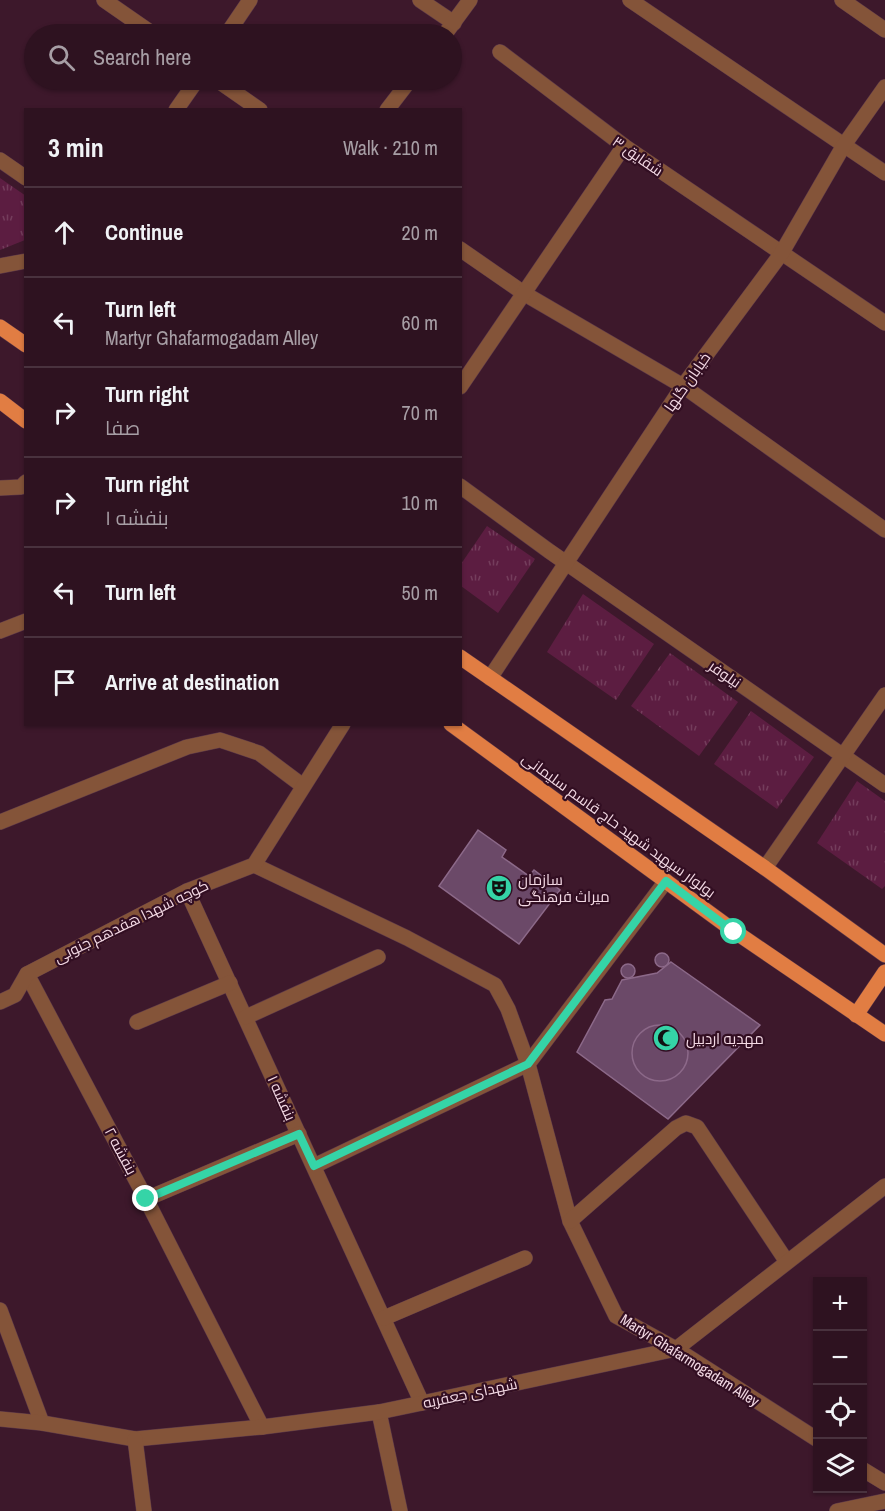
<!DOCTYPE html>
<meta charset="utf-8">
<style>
body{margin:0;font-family:"Archivo Narrow",Cairo,sans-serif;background:#3a202d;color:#f1f3f6}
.controls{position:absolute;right:18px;bottom:18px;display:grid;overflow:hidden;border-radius:0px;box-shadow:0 2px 4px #0004}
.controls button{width:54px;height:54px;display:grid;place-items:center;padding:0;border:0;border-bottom:2px solid #49323e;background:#2e1220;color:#f1f3f6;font:30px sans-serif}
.stop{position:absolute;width:18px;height:18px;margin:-14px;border:4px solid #35d4a7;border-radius:50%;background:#fff}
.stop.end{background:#35d4a7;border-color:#fff;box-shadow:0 2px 6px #0008}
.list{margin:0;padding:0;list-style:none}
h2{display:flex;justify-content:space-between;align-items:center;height:78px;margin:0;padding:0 24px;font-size:26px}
h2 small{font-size:20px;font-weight:400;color:#a79ea5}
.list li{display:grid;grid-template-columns:39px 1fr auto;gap:18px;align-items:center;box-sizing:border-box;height:90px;padding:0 24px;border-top:2px solid #49323e}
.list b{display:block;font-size:22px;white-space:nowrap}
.list p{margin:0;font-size:20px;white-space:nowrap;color:#a79ea5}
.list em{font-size:20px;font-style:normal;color:#a79ea5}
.icon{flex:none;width:33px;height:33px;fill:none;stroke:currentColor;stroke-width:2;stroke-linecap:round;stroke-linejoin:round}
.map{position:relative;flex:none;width:885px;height:1511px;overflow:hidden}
.search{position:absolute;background:#2e1220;box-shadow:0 2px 4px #0004;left:24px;top:24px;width:438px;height:66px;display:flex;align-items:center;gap:15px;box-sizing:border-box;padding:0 21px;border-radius:33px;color:#a79ea5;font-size:22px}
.panel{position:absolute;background:#2e1220;box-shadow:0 2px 4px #0004;left:24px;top:108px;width:438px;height:618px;border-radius:0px}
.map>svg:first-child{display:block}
.grass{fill:url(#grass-tufts)}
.building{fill:#6b4968;stroke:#8c6989;stroke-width:1.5}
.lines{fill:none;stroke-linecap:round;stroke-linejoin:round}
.street-casing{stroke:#5a3749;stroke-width:16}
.primary-casing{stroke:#5a3749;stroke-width:16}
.street{stroke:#845439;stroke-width:15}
.primary{stroke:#e17d43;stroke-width:15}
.route{stroke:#35d4a7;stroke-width:8}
.labels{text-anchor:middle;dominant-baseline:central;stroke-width:4.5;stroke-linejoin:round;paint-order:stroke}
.street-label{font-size:15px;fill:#f3d9e4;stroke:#320e22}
.poi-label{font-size:15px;fill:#f3d9e4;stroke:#320e22;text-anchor:start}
</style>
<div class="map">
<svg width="885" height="1511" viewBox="0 0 885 1511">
<defs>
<pattern id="grass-tufts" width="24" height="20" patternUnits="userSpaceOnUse" patternTransform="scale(1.5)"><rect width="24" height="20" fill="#5c1d41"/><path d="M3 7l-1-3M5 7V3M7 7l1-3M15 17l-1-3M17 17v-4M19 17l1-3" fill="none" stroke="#743d5c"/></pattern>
</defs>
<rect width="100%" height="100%" fill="#3d182b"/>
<g class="grass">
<polygon points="0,178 26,196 25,240 0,250"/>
<polygon points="487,526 535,559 498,613 461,586 461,564"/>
<polygon points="583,594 654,644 616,700 547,652"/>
<polygon points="670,653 738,702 699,756 631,706"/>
<polygon points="751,711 814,757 777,809 714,764"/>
<polygon points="857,781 885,801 885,886 882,889 817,843"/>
</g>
<g class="building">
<polygon points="478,830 506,850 502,857 529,876 534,870 560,890 519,944 439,886"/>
<circle cx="662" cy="960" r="7"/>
<polygon points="671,962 760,1025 668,1119 577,1052 605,1000 612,999 622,980 657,973"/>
<circle cx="628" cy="971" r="7"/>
<circle cx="660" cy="1053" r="28"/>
</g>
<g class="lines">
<defs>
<g id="street">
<polyline points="104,0 153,34"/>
<polyline points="420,0 454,23"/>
<polyline points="630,0 885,173"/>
<polyline points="842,0 885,30"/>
<polyline points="227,34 250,0"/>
<polyline points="445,34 470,0"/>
<polyline points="500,52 624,146 885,323"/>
<polyline points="217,80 260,110"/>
<polyline points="176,110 197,80"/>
<polyline points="387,110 410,80"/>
<polyline points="0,160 26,178"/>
<polyline points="460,249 525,294 683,386 885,530"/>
<polyline points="0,266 26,261"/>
<polyline points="460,387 624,146"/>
<polyline points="460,486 549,551 885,785"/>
<polyline points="0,488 21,487 26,482"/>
<polyline points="0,631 26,621"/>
<polyline points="490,678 683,386 781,254 844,145 885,87"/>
<polyline points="0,822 187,747 220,740 259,753 303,786"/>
<polyline points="254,865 407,938 495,985 508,1009 528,1064 314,1166"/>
<polyline points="765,868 885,695"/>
<polyline points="666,881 528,1064 570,1221 616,1316 676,1349 818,1440"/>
<polyline points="187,891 422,1403"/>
<polyline points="27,974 146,1199 262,1427"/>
<polyline points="0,1002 15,995 27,974 187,891 254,865 343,724"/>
<polyline points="246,1017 378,957"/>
<polyline points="137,1022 230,983"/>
<polyline points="146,1199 299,1134"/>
<polyline points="570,1221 676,1128 686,1123 697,1127 787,1262"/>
<polyline points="0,1310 42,1423"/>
<polyline points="384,1318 525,1258"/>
<polyline points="379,1412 400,1511"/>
<polyline points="0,1419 42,1423 135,1439 262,1427 379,1412 422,1403 676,1349 885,1186"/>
<polyline points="135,1439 144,1511"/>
<polyline points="862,1469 885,1483"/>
<polyline points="837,1511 885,1501"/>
</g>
<g id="primary">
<polyline points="0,327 26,345"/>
<polyline points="0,401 26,421"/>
<polyline points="460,657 765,868 885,955"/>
<polyline points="451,724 734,931 885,1034"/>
<polyline points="856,1015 885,972"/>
</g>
</defs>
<use href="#street" class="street-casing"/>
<use href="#primary" class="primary-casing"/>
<use href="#street" class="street"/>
<use href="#primary" class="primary"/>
</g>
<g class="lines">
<polyline class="route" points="146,1199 299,1134 314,1166 528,1064 666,881 734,932"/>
</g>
<defs>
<symbol id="theatre-disc" viewBox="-11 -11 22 22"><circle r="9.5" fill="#35d4a7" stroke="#320e22"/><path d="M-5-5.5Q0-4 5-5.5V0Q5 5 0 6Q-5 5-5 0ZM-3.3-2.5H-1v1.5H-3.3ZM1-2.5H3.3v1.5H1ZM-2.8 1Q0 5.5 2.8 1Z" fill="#111"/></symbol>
<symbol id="mosque-disc" viewBox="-11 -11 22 22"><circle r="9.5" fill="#35d4a7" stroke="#320e22"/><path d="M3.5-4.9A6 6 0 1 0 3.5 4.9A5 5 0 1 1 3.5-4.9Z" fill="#111"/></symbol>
</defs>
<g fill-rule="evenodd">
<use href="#theatre-disc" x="484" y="873" width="30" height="30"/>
<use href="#mosque-disc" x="651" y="1023" width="30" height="30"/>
</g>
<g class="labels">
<g class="street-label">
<text transform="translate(638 156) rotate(35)">شقایق ۳</text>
<text transform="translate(687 382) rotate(-55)">خیابان گلها</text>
<text transform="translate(725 674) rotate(35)">نیلوفر</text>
<text transform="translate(619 825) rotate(36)">بولوار سپهبد شهید حاج قاسم سلیمانی</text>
<text transform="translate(131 921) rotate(-26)">کوچه شهدا هفدهم جنوبی</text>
<text transform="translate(282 1098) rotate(66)">بنفشه ۱</text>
<text transform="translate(121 1151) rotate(62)">بنفشه ۲</text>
<text transform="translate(690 1360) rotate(32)">Martyr Ghafarmogadam Alley</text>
<text transform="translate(470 1393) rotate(-12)">شهدای جعفریه</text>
</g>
<g class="poi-label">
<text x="518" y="879">سازمان<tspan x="518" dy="17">میراث فرهنگی</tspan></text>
<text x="686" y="1038">مهدیه اردبیل</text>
</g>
</g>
</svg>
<div class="controls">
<button>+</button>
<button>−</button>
<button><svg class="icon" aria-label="locate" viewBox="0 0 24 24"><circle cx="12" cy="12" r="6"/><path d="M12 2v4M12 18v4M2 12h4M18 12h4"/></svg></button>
<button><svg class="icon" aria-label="layers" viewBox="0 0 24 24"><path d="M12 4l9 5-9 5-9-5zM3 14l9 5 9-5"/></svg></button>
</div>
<div class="stop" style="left:734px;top:932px"></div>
<div class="stop end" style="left:146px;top:1199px"></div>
<div class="search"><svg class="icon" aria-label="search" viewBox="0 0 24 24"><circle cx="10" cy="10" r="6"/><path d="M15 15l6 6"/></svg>Search here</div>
<section class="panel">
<h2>3 min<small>Walk · 210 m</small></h2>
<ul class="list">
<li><svg class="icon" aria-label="ahead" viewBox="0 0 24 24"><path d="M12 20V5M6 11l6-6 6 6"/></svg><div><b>Continue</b></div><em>20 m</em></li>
<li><svg class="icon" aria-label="left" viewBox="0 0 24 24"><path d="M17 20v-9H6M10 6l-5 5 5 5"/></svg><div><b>Turn left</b><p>Martyr Ghafarmogadam Alley</p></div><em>60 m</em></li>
<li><svg class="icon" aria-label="right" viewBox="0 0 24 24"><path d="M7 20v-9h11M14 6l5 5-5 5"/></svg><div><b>Turn right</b><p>صفا</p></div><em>70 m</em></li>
<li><svg class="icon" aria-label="right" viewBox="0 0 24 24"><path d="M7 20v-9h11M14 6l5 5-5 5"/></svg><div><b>Turn right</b><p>بنفشه ۱</p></div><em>10 m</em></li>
<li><svg class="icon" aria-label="left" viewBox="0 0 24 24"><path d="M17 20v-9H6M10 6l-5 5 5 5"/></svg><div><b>Turn left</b></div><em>50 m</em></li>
<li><svg class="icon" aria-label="arrive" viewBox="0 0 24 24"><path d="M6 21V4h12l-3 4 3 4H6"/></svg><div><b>Arrive at destination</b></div></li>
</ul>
</section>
</div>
